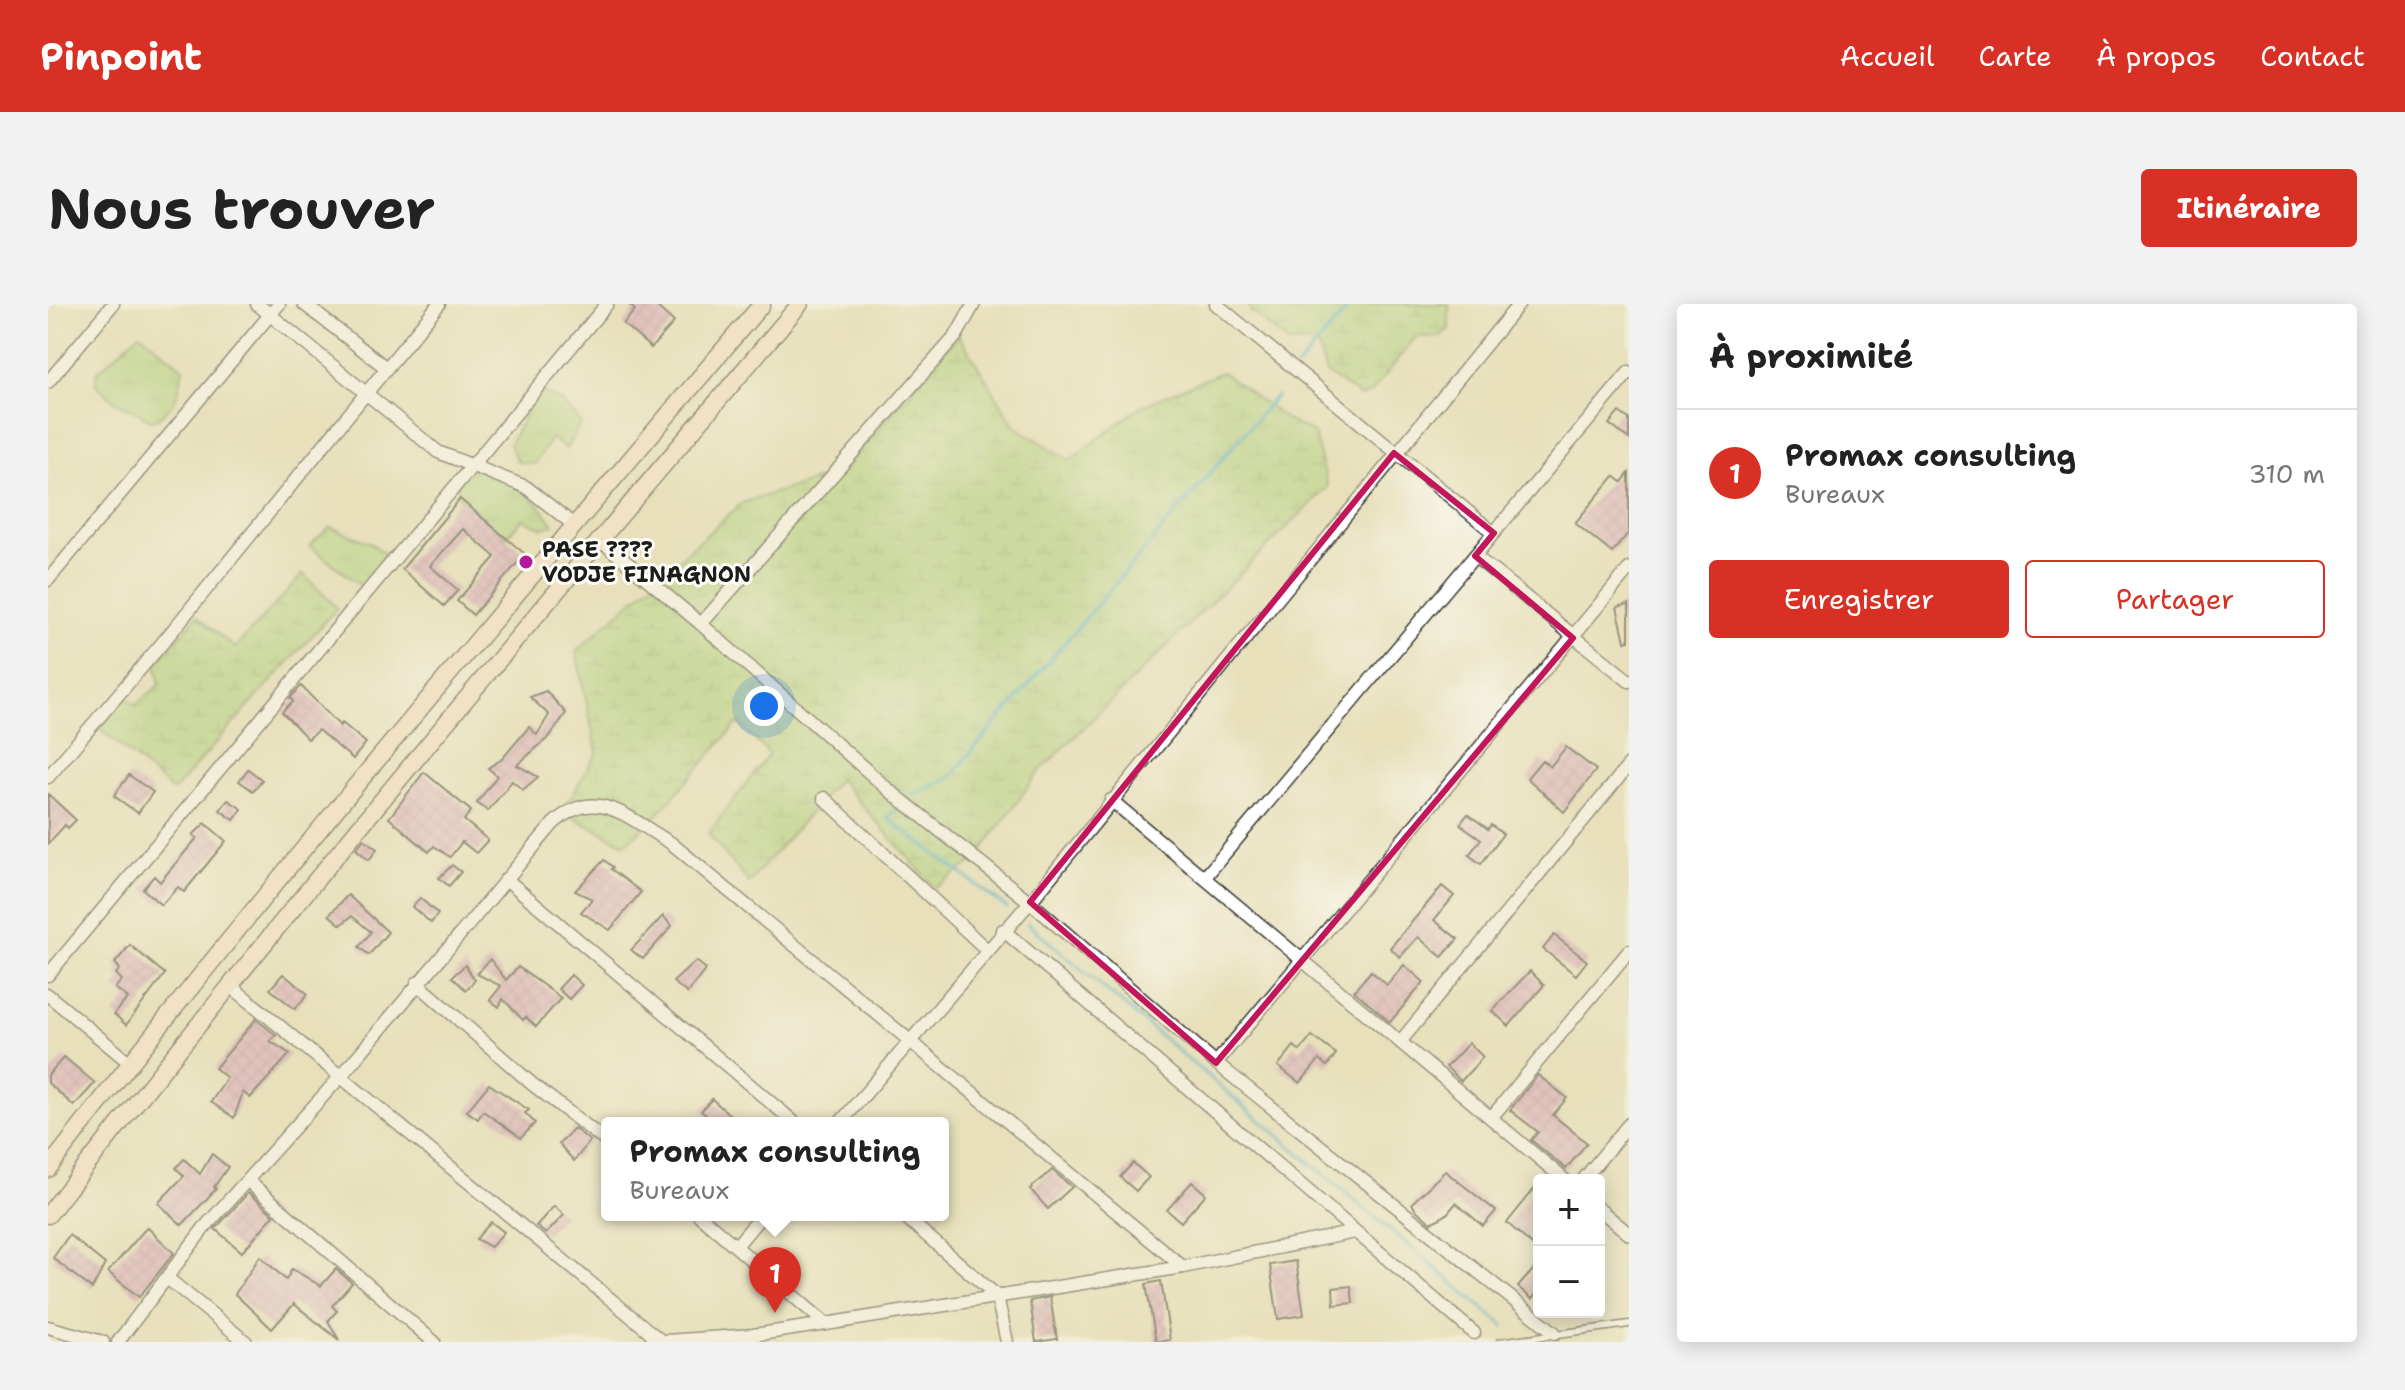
<!DOCTYPE html>
<html lang="fr">
<meta charset="utf-8">
<style>
body{margin:0;font-family:"Shantell Sans",sans-serif;background:#f2f2f2;color:#222}
.controls{position:absolute;right:24px;bottom:24px;display:grid;overflow:hidden;border-radius:8px;box-shadow:0 4px 20px #0003}
.controls button{width:72px;height:72px;display:grid;place-items:center;padding:0;border:0;border-bottom:2px solid #e0e0e0;background:#fff;color:#222;font:40px sans-serif}
.you{position:absolute;left:716px;top:402px;width:28px;height:28px;margin:-20px;border:6px solid #fff;border-radius:50%;background:#1a73e8;box-shadow:0 0 0 12px #1a73e833}
.badge{display:grid;place-items:center;width:52px;height:52px;border-radius:50%;background:#d93025;color:#fff;font-size:26px;font-weight:700}
.pin{position:absolute;translate:-50% -66px;filter:drop-shadow(0 2px 4px #0008)}
.pin::after{content:'';position:absolute;top:42px;width:28px;height:24px;background:inherit;clip-path:polygon(0 0,100% 0,50% 100%)}
.popup{position:absolute;left:553px;top:813px;width:348px;height:104px;box-sizing:border-box;display:grid;place-content:center;border-radius:8px;background:#fff;filter:drop-shadow(0 2px 6px #0005);font-size:26px;white-space:nowrap;color:#767676}
.popup b{font-size:30px;color:#222}
.popup::after{content:'';position:absolute;left:50%;top:100%;margin-left:-16px;border:16px solid transparent;border-top-color:#fff}
.list{margin:0;padding:0;list-style:none}
h2{display:flex;justify-content:space-between;align-items:center;height:104px;margin:0;padding:0 32px;font-size:34px}
h2 small{font-size:26px;font-weight:400;color:#767676}
.list li{display:grid;grid-template-columns:52px 1fr auto;gap:24px;align-items:center;box-sizing:border-box;height:128px;padding:0 32px;border-top:2px solid #e0e0e0}
.list b{display:block;font-size:30px;white-space:nowrap}
.list p{margin:0;font-size:26px;white-space:nowrap;color:#767676}
.list em{font-size:26px;font-style:normal;color:#767676}
.actions{display:flex;gap:16px;padding:24px 32px}
.actions a{flex:1;padding:18px 0;border:2px solid #d93025;border-radius:8px;text-align:center;font-size:28px;color:#d93025}
.actions .main{background:#d93025;color:#fff}
.map{position:relative;flex:none;width:1581px;height:1038px;overflow:hidden;border-radius:8px}
header{display:flex;align-items:center;gap:48px;box-sizing:border-box;height:112px;padding:0 40px;background:#d93025;color:#fff}
header strong{font-size:38px}
nav{display:flex;gap:44px;margin-inline-start:auto;font-size:28px}
.intro{display:flex;align-items:center;justify-content:space-between;box-sizing:border-box;height:192px;padding:0 48px}
h1{margin:0;font-size:56px}
.button{padding:20px 36px;border-radius:8px;background:#d93025;color:#fff;font-size:28px;font-weight:700}
main{display:flex;gap:48px;padding:0 48px}
aside{flex:1;background:#fff;border-radius:8px;box-shadow:0 4px 20px #0003}
.map>svg:first-child{display:block}
.grass{fill:url(#grass-tufts);stroke:#64764c;stroke-width:2}
.wetland{fill:url(#wetland-marsh);stroke:#64764c;stroke-width:2}
.lines{fill:none;stroke-linecap:round;stroke-linejoin:round}
.stream{stroke:#45acc5;stroke-width:4}
.building{fill:url(#building-cross-hatch)}
.lane-casing{stroke:#3a3934;stroke-width:9}
.street-casing{stroke:#3a3934;stroke-width:15}
.secondary-casing{stroke:#3a3934;stroke-width:19}
.lane{stroke:#fff;stroke-width:6}
.street{stroke:#fff;stroke-width:12}
.secondary{stroke:#fde4d0;stroke-width:16}
.marked{fill:none;stroke:#c2185b;stroke-width:6;stroke-linejoin:round}
.poi-dot{fill:#b5179e;stroke:#fdfcf7;stroke-width:3}
.labels{text-anchor:middle;dominant-baseline:central;stroke-width:6;stroke-linejoin:round;paint-order:stroke}
.poi-label{font-size:22px;font-weight:bold;fill:#1c1c1c;stroke:#fdfcf7;text-anchor:start}
</style>
<header>
<strong>Pinpoint</strong>
<nav><a>Accueil</a><a>Carte</a><a>À propos</a><a>Contact</a></nav>
</header>
<div class="intro"><h1>Nous trouver</h1><a class="button">Itinéraire</a></div>
<main>
<div class="map">
<svg width="1581" height="1038" viewBox="0 0 1581 1038">
<defs>
<pattern id="grass-tufts" width="24" height="20" patternUnits="userSpaceOnUse" patternTransform="scale(2)"><rect width="24" height="20" fill="#acd17b"/><path d="M3 7l-1-3M5 7V3M7 7l1-3M15 17l-1-3M17 17v-4M19 17l1-3" fill="none" stroke="#93b36a"/></pattern>
<pattern id="wetland-marsh" width="20" height="14" patternUnits="userSpaceOnUse" patternTransform="scale(2)"><rect width="20" height="14" fill="#acd17b"/><path d="M1 5h8M5 5V1M11 12h8M15 12V8" fill="none" stroke="#93b36a"/></pattern>
<pattern id="building-cross-hatch" width="8" height="8" patternUnits="userSpaceOnUse" patternTransform="scale(2)"><rect width="8" height="8" fill="#d99fbd"/><path d="M0 0l8 8M0 8l8-8" fill="none" stroke="#ba88a2"/></pattern>
</defs>
<rect width="100%" height="100%" fill="#fdfcf7"/>
<filter id="ink" filterUnits="userSpaceOnUse"><feTurbulence type="fractalNoise" baseFrequency=".0125" numOctaves="2"/><feDisplacementMap in="SourceGraphic" scale="16" xChannelSelector="R" yChannelSelector="G"/><feConvolveMatrix kernelMatrix="1 2 1 2 8 2 1 2 1" color-interpolation-filters="sRGB"/></filter>
<filter id="wash" filterUnits="userSpaceOnUse"><feTurbulence type="fractalNoise" baseFrequency=".006" numOctaves="4" result="noise"/><feDisplacementMap in="SourceGraphic" scale="32" xChannelSelector="R" yChannelSelector="G"/><feGaussianBlur stdDeviation="1.8" result="paint"/><feColorMatrix in="noise" values="0 0 0 0 0 0 0 0 0 0 0 0 0 0 0 0 0 1.4 0 .05"/><feComposite in="paint" operator="in"/></filter>
<g filter="url(#wash)">
<rect width="100%" height="100%" fill="#e7e0bb"/>
<g class="grass">
<path d="M92,29L135,64C132,90 127,104 105,117L67,97L48,81V69Z"/>
<polygon points="490,86 513,97 533,119 518,145 503,134 487,160 470,158 461,141"/>
<path d="M429,165C461,171 489,194 506,221L495,224L475,215L458,233L409,191L411,174Z"/>
<polygon points="282,223 323,239 338,251 327,281 316,284 261,242"/>
</g>
<g class="wetland">
<polygon points="1200,0 1401,0 1401,25 1391,33 1368,33 1323,89 1313,93 1278,69 1269,40 1242,40 1203,8"/>
<polygon points="911,31 967,122 1022,156 1095,101 1174,68 1240,117 1266,129 1280,183 991,468 928,555 887,584 791,475 701,579 660,530 721,450 690,419 603,518 577,540 514,508 549,449 528,347 694,199 794,168"/>
<polygon points="255,270 289,304 125,487 51,424 77,393 88,401 112,380 108,360 149,312 187,344"/>
</g>
<g class="lines">
<g class="stream">
<polyline points="1248,64 1304,0"/>
<polyline points="959,604 839,514 862,492 901,474 1228,92"/>
<polyline points="980,620 1456,1022"/>
</g>
</g>
<g id="blocks">
<g class="building">
<polygon points="581,0 606,0 626,18 603,44 575,20 587,6"/>
<polygon points="1571,108 1581,115 1581,135 1561,120"/>
<polygon points="1581,169 1581,228 1564,249 1527,219 1566,172 1574,178"/>
<polygon points="412,195 477,250 425,311 409,297 447,253 415,225 382,262 410,286 396,302 354,265"/>
<polygon points="1581,300 1581,336 1577,337 1569,303"/>
<polygon points="253,382 292,422 294,419 318,439 305,455 270,426 260,435 234,408 245,397 242,394"/>
<polygon points="498,387 518,409 502,432 469,461 490,473 475,486 464,477 440,507 429,499 449,472 440,464 454,455 481,423 489,431 501,411 482,393"/>
<polygon points="1518,443 1548,466 1516,508 1479,474 1494,456 1502,463"/>
<polygon points="200,465 214,476 205,487 191,477"/>
<polygon points="376,468 423,507 416,516 440,536 428,549 414,538 402,553 386,542 381,548 341,514"/>
<polygon points="81,471 105,488 90,509 66,492"/>
<polygon points="0,490 28,516 20,524 17,521 0,540"/>
<polygon points="180,496 194,505 186,516 172,506"/>
<polygon points="1420,510 1440,525 1443,521 1455,530 1433,560 1421,551 1433,535 1412,520"/>
<polygon points="157,519 178,537 136,588 130,583 113,601 95,585 106,572 112,578 149,534 145,531"/>
<polygon points="316,535 329,545 321,556 308,545"/>
<polygon points="556,556 565,563 563,565 593,588 562,626 533,608 544,595 527,587"/>
<polygon points="404,561 413,568 401,582 391,574"/>
<polygon points="1394,582 1406,592 1386,616 1410,635 1394,653 1370,633 1352,653 1342,644"/>
<polygon points="300,591 340,628 321,651 311,643 323,628 304,612 293,621 281,611"/>
<polygon points="372,594 390,610 383,619 364,603"/>
<polygon points="615,612 624,622 595,655 583,646"/>
<polygon points="1506,631 1539,657 1528,671 1495,645"/>
<polygon points="82,641 117,670 78,721 66,710 80,694 67,684 74,676 68,670 72,665 67,659"/>
<polygon points="442,655 458,676 470,663 513,694 488,723 478,713 475,716 455,695 451,703 442,696 453,682 429,670"/>
<polygon points="648,657 658,665 639,689 625,678"/>
<polygon points="417,661 427,676 418,686 404,673"/>
<polygon points="1356,661 1376,678 1342,718 1306,687 1323,667 1339,681"/>
<polygon points="1482,667 1496,681 1461,722 1444,707"/>
<polygon points="235,670 260,690 247,705 222,685"/>
<polygon points="523,671 534,681 521,695 510,685"/>
<polygon points="208,715 228,731 222,737 242,750 202,794 195,788 186,814 163,798 179,774 167,764"/>
<polygon points="1264,732 1288,750 1279,762 1271,756 1252,779 1230,762 1246,742 1252,747"/>
<polygon points="1421,739 1435,753 1413,777 1398,763"/>
<polygon points="16,753 47,779 26,802 0,779 0,771"/>
<polygon points="1490,771 1519,794 1505,811 1539,839 1518,865 1483,836 1490,828 1462,806"/>
<polygon points="441,780 481,806 477,809 487,819 473,834 435,807 430,815 419,807"/>
<polygon points="664,795 691,819 667,819 653,807"/>
<polygon points="526,824 542,837 526,857 511,840"/>
<polygon points="164,850 180,863 166,883 168,885 134,921 110,899 136,872 128,864 136,855 152,870"/>
<polygon points="1085,859 1101,873 1088,887 1072,873"/>
<polygon points="1004,866 1024,883 1000,905 982,885"/>
<polygon points="1397,867 1448,907 1435,922 1408,899 1398,911 1383,919 1367,905 1364,899"/>
<polygon points="1144,878 1158,890 1133,918 1119,906"/>
<polygon points="1491,879 1491,947 1459,919"/>
<polygon points="200,889 226,911 194,948 167,925"/>
<polygon points="506,902 516,911 498,930 488,922"/>
<polygon points="443,918 456,928 443,943 428,935"/>
<polygon points="99,923 126,949 91,993 60,968"/>
<polygon points="21,931 57,960 44,985 5,954"/>
<polygon points="212,952 238,976 244,965 273,982 288,965 304,979 284,1002 289,1007 280,1017 291,1036 246,1000 224,1025 187,990"/>
<polygon points="1248,957 1256,1011 1230,1015 1222,961"/>
<polygon points="1491,959 1491,987 1484,995 1470,983"/>
<polygon points="1113,977 1122,1036 1108,1038 1098,980"/>
<polygon points="1303,982 1305,999 1286,1001 1285,984"/>
<polygon points="1002,993 1009,1035 988,1038 982,997"/>
</g>
</g>
</g>
<g filter="url(#ink)">
<use href="#blocks" fill-opacity="0" stroke="#3a3934" stroke-width="2"/>
<g class="lines">
<defs>
<polyline id="lane" points="1452,1038 1581,1020"/>
<g id="street">
<polyline points="209,0 390,148 478,183 526,221"/>
<polyline points="256,0 337,63"/>
<polyline points="1168,0 1446,229"/>
<polyline points="0,78 65,0"/>
<polyline points="552,236 653,320 908,32 926,0"/>
<polyline points="1427,252 1581,377"/>
<polyline points="0,276 231,0"/>
<polyline points="653,320 842,487 982,598 1168,759 1507,1029"/>
<polyline points="0,473 116,337 391,0"/>
<polyline points="776,494 939,646"/>
<polyline points="1063,496 1517,876"/>
<polyline points="1157,573 1581,68"/>
<polyline points="458,575 747,819"/>
<polyline points="955,626 1426,1029"/>
<polyline points="0,671 559,0"/>
<polyline points="369,679 484,780 559,838"/>
<polyline points="183,682 613,1037"/>
<polyline points="0,691 82,759"/>
<polyline points="1352,738 1581,461"/>
<polyline points="1168,759 1581,265"/>
<polyline points="1443,814 1581,647"/>
<polyline points="792,819 982,598 1471,0"/>
<polyline points="1535,876 1581,820"/>
<polyline points="200,877 386,1038"/>
<polyline points="1551,905 1581,930"/>
<polyline points="651,911 778,1020"/>
<polyline points="855,911 949,992 959,1038"/>
<polyline points="689,941 714,911"/>
<polyline points="119,974 198,1038"/>
<polyline points="0,1023 55,1038"/>
<path d="M70,1038L156,924L293,772L505,520C548,479 581,515 623,539L1135,963"/>
<polyline points="603,1038 705,1031 778,1020 1135,963 1307,928"/>
</g>
<g id="secondary">
<path d="M0,865C228,569 473,285 714,0"/>
<path d="M0,911C242,600 497,300 752,0"/>
</g>
</defs>
<use href="#lane" class="lane-casing"/>
<use href="#street" class="street-casing"/>
<use href="#secondary" class="secondary-casing"/>
<use href="#lane" class="lane"/>
<use href="#street" class="street"/>
<use href="#secondary" class="secondary"/>
</g>
</g>
<path d="M0 0H1581V1038H0ZM1346,149L1446,229L1427,252L1525,334L1168,759L982,598Z" fill="#e7e0bb" fill-opacity=".55" fill-rule="evenodd"/>
<path class="marked" d="M1346,149L1446,229L1427,252L1525,334L1168,759L982,598Z"/>
<circle class="poi-dot" cx="478" cy="258" r="8"/>
<g class="labels">
<g class="poi-label">
<text x="494" y="245">PASE ????<tspan x="494" dy="25">VODJE FINAGNON</tspan></text>
</g>
</g>
</svg>
<div class="controls">
<button>+</button>
<button>−</button>
</div>
<div class="you"></div>
<div class="pin badge" style="left:727px;top:1009px">1</div>
<div class="popup"><b>Promax consulting</b>Bureaux</div>
</div>
<aside>
<h2>À proximité<small></small></h2>
<ul class="list">
<li><span class="badge">1</span><div><b>Promax consulting</b><p>Bureaux</p></div><em>310 m</em></li>
</ul>
<div class="actions"><a class="main">Enregistrer</a><a>Partager</a></div>
</aside>
</main>
